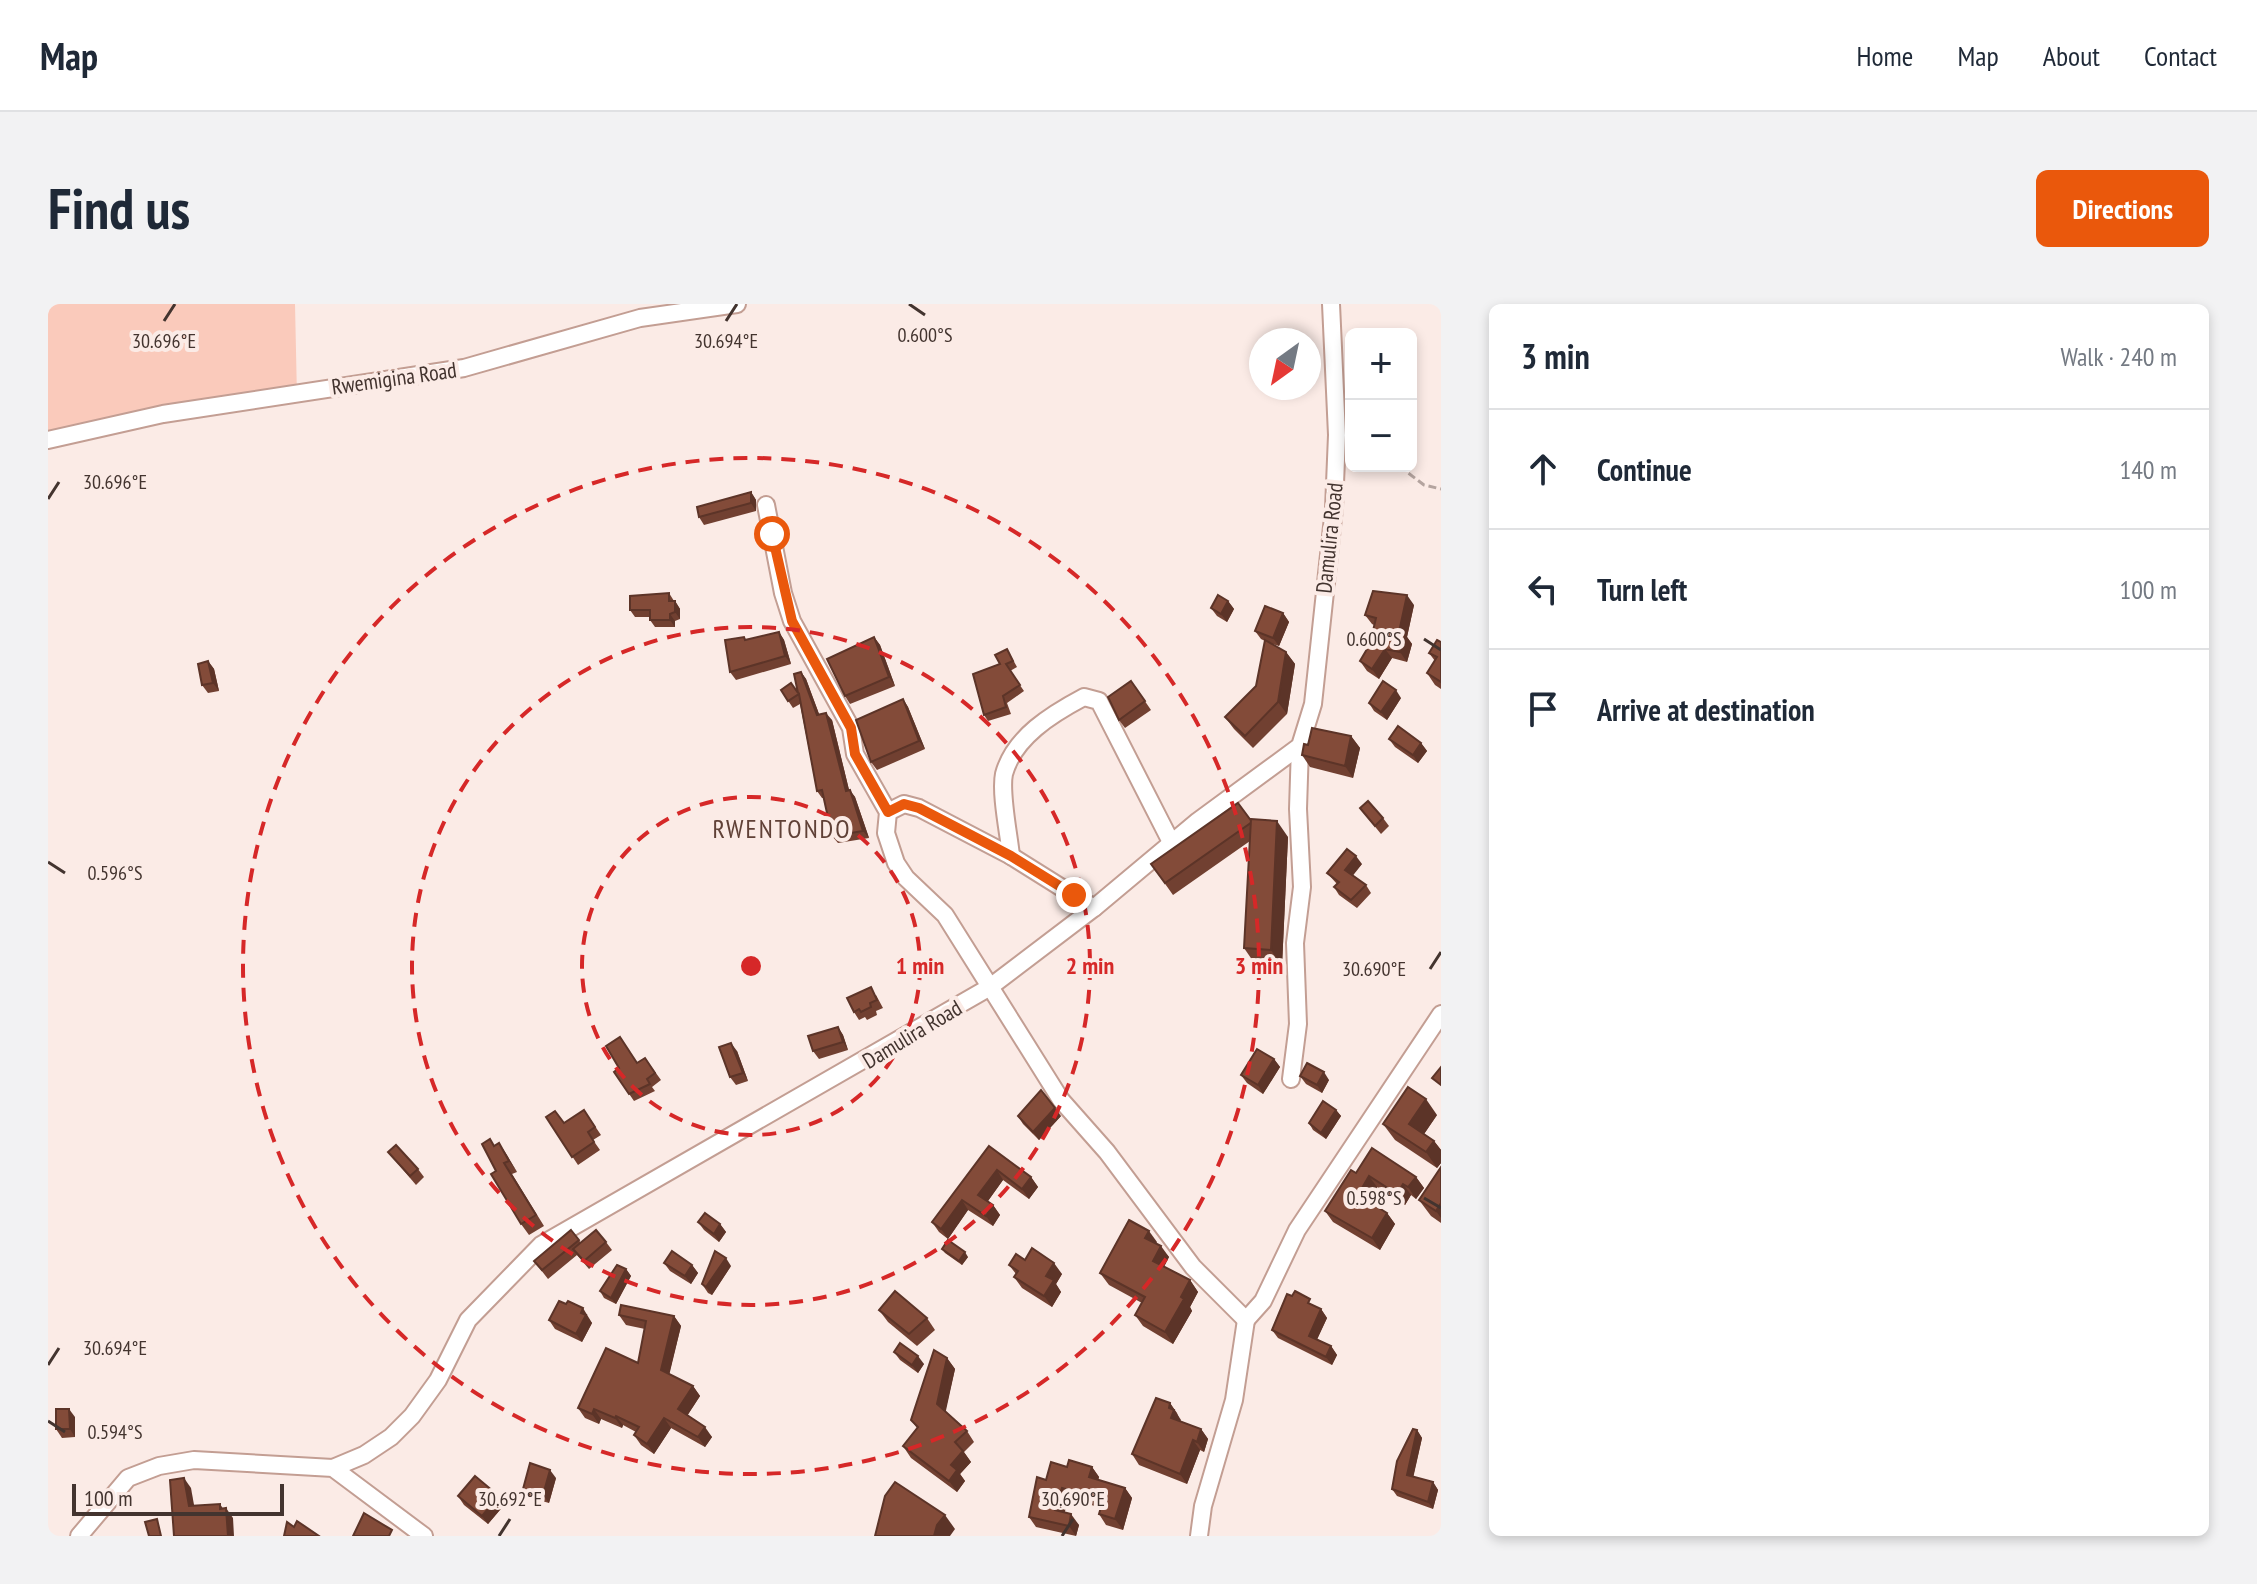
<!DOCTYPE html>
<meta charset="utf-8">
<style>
body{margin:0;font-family:"PT Sans Narrow",sans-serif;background:#f2f2f3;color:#1f2937}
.controls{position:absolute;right:24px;top:24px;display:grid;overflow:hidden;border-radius:12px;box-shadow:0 4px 12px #0003}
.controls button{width:72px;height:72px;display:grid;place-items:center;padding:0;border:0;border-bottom:2px solid #e0e1e3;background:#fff;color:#1f2937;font:40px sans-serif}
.compass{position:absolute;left:1201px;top:24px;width:72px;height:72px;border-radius:50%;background:#fff;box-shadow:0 4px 12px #0003;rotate:213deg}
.scale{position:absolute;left:24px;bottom:20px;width:212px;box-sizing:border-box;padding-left:8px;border:4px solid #43342f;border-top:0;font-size:22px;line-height:28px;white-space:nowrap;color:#43342f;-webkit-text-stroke:6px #fbebe6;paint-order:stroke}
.stop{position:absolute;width:24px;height:24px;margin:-18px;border:6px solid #ea580c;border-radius:50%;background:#fff}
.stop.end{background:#ea580c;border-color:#fff;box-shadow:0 2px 8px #0008}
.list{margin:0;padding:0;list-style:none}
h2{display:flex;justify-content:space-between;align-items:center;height:104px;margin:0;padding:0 32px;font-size:34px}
h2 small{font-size:26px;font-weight:400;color:#747a83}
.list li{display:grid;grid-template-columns:52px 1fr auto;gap:24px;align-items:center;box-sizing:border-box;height:120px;padding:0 32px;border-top:2px solid #e0e1e3}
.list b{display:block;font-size:30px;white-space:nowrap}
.list em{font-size:26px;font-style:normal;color:#747a83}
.icon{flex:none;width:44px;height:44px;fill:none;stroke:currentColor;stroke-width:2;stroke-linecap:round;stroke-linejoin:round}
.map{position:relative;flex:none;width:1393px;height:1232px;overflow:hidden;border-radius:12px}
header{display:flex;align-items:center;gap:48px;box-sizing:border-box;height:112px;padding:0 40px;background:#fff;border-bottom:2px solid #e0e1e3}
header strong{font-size:38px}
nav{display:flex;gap:44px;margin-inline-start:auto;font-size:28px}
.intro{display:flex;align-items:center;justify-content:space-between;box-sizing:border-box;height:192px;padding:0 48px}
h1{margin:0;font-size:56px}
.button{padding:20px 36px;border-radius:12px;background:#ea580c;color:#fff;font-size:28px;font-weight:700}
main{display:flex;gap:48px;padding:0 48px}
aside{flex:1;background:#fff;border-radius:12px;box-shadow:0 4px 12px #0003}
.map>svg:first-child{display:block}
.green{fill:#facabb}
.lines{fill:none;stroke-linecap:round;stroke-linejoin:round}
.minor-casing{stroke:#c39e93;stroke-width:20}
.path{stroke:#b4a49f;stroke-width:3;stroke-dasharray:8 4;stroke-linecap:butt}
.minor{stroke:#fff;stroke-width:16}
.wall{fill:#714031}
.shaded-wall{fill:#5c3428}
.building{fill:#834b39;stroke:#5c3428;stroke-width:2}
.route{stroke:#ea580c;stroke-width:10}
.ticks{fill:none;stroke:#43342f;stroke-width:3}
.ring{fill:none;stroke:#d62828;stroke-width:4;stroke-dasharray:14 10}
.labels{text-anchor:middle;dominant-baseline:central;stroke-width:8;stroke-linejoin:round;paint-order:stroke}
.street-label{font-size:22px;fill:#43342f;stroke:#fbebe6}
.quarter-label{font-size:26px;letter-spacing:2px;fill:#604137;stroke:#fbebe6}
.ticks-label{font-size:20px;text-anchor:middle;fill:#43342f;stroke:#fbebe6;stroke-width:8;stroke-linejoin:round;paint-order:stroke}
.centre{fill:#d62828;stroke:#fbebe6;stroke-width:4}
.ring-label{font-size:24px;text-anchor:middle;font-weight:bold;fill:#d62828;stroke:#fbebe6;stroke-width:8;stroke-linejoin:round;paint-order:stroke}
</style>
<header>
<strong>Map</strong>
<nav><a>Home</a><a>Map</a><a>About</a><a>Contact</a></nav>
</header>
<div class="intro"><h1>Find us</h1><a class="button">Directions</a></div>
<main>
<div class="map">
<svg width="1393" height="1232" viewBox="0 0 1393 1232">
<rect width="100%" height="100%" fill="#fbebe6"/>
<polygon class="green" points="0,0 247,0 249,93 65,125 0,142"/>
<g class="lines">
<defs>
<g id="minor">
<polyline points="0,136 115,110 416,64 592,14 689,0"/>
<polyline points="718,201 735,289 744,317 803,424 807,450 840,508 838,529 848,559 858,574 897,611 1013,796 1059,848 1145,963 1198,1016 1215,997 1249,926 1393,710"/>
<polyline points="840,508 856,500 871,504 963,552 1046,604"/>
<path d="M963,552C961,531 952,489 956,470C966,433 1004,410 1036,393L1051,397L1123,538"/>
<polyline points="1243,775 1250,720 1247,639 1254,583 1250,505 1252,442"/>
<polyline points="285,1164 316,1151 343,1133 364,1112 390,1076 420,1016 493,941 942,683 1046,604 1150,517 1252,442 1265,400 1286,204 1289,131 1283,0"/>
<polyline points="31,1232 80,1174 111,1162 146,1156 285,1164 376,1232"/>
<polyline points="1151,1232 1155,1202 1186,1096 1198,1016"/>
</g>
</defs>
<use href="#minor" class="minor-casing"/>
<polyline class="path" points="1351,162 1376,181 1393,185"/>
<use href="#minor" class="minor"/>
</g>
<g class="wall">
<polygon points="703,188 708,196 708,207 656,221 651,213"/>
<polygon points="621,289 626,297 627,297 632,305 632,315 627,317 627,323 607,323 602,316 602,313 587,313 582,306"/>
<polygon points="1180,297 1186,305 1179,318 1169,312 1163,304"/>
<polygon points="1366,301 1359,333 1364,340 1359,358 1344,354 1331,375 1319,367 1312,357 1322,340 1326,321 1324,320 1317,311"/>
<polygon points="1235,309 1241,318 1231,342 1221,339 1238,348 1247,360 1239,410 1205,444 1186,425 1177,413 1208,382 1217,337 1213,335 1207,327"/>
<polygon points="731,328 736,336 743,360 688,376 682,368 699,336"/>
<polygon points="826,333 832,341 847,382 802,400 797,392"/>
<polygon points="1393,338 1393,385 1387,381 1379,369 1387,357 1381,349"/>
<polygon points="959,345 969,363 962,367 976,387 959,399 963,410 940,417 936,411 952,360"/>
<polygon points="160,357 166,365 171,387 160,389 154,381"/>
<polygon points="753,368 758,375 771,410 784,416 801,486 807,493 821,534 790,539 784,532 776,494 774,494 769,487 752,400 745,404 733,386 750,389"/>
<polygon points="1083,377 1103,406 1077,424 1071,416"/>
<polygon points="1353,394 1339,416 1326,407 1321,399"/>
<polygon points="855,395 860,403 877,445 829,466 823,458"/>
<polygon points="1303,432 1312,444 1305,474 1262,463 1254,451 1260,441"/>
<polygon points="1341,435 1373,439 1379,447 1370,459 1347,443"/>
<polygon points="1312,504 1335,514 1341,522 1333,530"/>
<polygon points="1203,517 1240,533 1234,662 1207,660 1196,644 1202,537 1125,591 1103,560"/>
<polygon points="1314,560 1304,571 1318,581 1323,589 1309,604 1291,591 1286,583 1289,580 1279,569"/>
<polygon points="828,691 835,704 828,707 829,711 819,716 817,713 811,716 806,708"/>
<polygon points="790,723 795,731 800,746 771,755 765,747"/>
<polygon points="689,747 700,777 688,781 682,773"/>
<polygon points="597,754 613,776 604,783 607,787 586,797 566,768 589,759"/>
<polygon points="1226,755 1232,763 1215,790 1199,779 1193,771"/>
<polygon points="1252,772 1281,776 1274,789 1258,780"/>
<polygon points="536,806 553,831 545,836 552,846 530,861 498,813 516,819"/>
<polygon points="1288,806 1293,812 1278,835 1265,826 1261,819"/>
<polygon points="1389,811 1376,830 1386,837 1393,846 1393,859 1389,864 1347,836 1335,820"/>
<polygon points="970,812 1013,812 991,836 975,820"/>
<polygon points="451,839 469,868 464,870 496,922 481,931 473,920 446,842"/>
<polygon points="941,842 983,873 990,883 981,895 955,876 940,897 945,901 952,911 945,922 920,906 900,935 891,928 884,918"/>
<polygon points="340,848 370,865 376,873 368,881"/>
<polygon points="1393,863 1393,919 1383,912 1371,896"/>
<polygon points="1308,869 1368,873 1376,884 1368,895 1363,891 1357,901 1329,883 1320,897 1339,909 1347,920 1332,946 1285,918 1277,907"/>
<polygon points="650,918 672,920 678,928 671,938 656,926"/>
<polygon points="523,926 533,939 558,938 564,946 541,965 529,951 500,975 486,957"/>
<polygon points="1109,938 1108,939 1121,953 1116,963 1142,976 1150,988 1142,1003 1144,1007 1125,1040 1095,1022 1087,1011 1094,999 1061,981 1052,969"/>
<polygon points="894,945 920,953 914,961 897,949"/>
<polygon points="977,956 1014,970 1008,980 1013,988 1004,1003 974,984 966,973 968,970 961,961"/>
<polygon points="616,959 644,961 650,969 643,980 622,967"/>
<polygon points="683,962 664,991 660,989 654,980"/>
<polygon points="578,965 583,972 568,1000 556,994 552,987"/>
<polygon points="1268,1003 1273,1005 1279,1014 1269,1035 1283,1042 1289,1051 1284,1061 1230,1034 1224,1026"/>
<polygon points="831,1006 879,1014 887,1026 869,1042 840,1018"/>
<polygon points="571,1011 626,1012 633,1022 621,1070 645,1082 652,1092 639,1112 664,1133 657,1143 623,1124 606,1150 593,1141 586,1131 588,1128 575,1121 574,1124 553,1115 551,1120 537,1114 530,1104 590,1059 597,1025 578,1021"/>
<polygon points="540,1013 540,1014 544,1019 534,1038 507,1025 501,1016"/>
<polygon points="846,1048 876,1060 870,1069 852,1056"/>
<polygon points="899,1054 907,1065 897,1108 919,1127 926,1138 916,1148 923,1158 912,1170 917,1177 909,1188 863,1154 855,1142 869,1124 863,1116"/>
<polygon points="1122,1099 1129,1109 1132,1117 1153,1125 1160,1135 1156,1148 1152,1146 1139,1180 1091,1161 1084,1150"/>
<polygon points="27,1113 27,1133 14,1134 8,1125"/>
<polygon points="1369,1126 1374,1134 1365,1173 1385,1178 1390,1186 1385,1205 1349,1192 1344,1185"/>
<polygon points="1019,1163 1044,1163 1051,1173 1050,1176 1077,1184 1084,1194 1075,1226 1058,1221 1051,1210 1053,1204 1021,1194 1016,1209 1031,1221 1028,1232 988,1223 981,1213 998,1176"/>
<polygon points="508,1174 501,1199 480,1193 475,1185"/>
<polygon points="410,1192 451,1192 457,1200 440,1220 416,1201"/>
</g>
<g class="shaded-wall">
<polygon points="703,188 708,196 708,207 703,199"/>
<polygon points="1359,291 1366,301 1359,333 1364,340 1359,358 1352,348 1351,328"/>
<polygon points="627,297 632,305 632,315 627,308"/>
<polygon points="1180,297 1186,305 1179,318 1173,310"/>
<polygon points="1235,309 1241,318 1231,342 1225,334"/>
<polygon points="622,310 627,317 627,323 622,316"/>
<polygon points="731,328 736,336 743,360 737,352"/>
<polygon points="826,333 832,341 847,382 841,373"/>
<polygon points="1337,345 1344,354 1331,375 1324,365"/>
<polygon points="1238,348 1247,360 1239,410 1230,398"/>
<polygon points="160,357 166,365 171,387 165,379"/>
<polygon points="753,368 758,375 774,418 769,411"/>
<polygon points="1348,386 1353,394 1339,416 1333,408"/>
<polygon points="855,395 860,403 877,445 871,437"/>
<polygon points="778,409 784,416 803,494 798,487"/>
<polygon points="1303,432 1312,444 1305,474 1297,462"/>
<polygon points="1373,439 1379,447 1370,459 1365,451"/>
<polygon points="802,486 807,493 821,534 815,527"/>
<polygon points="1229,517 1240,533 1234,662 1223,646"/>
<polygon points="1308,552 1314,560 1303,574 1297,566"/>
<polygon points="790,723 795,731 800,746 795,738"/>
<polygon points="683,739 689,747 700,777 695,769"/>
<polygon points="1226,755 1232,763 1215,790 1210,781"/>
<polygon points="1276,768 1281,776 1274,789 1269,781"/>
<polygon points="1378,795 1389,811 1372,836 1361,820"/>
<polygon points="1007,804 1013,812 991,836 985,828"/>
<polygon points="1288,806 1293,812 1278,835 1273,829"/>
<polygon points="1386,837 1393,846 1393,859 1389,864 1378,848"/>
<polygon points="451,839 459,851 469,868 461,857"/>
<polygon points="949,866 955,876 937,901 930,891"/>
<polygon points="1321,872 1329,883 1318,902 1310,891"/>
<polygon points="983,873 990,883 981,895 974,885"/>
<polygon points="1368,873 1376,884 1368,895 1360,883"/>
<polygon points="1355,880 1363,891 1357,901 1349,890"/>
<polygon points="914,896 920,906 900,935 893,925"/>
<polygon points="1393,899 1393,914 1388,907"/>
<polygon points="945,901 952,911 945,922 938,912"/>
<polygon points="1339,909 1347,920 1332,946 1324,934"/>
<polygon points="672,920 678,928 671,938 666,930"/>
<polygon points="1101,927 1109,938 1105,945 1097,934"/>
<polygon points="1113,942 1121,953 1113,968 1105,957"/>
<polygon points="917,948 920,953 914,961 911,957"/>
<polygon points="678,954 683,962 664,991 658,983"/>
<polygon points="1006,959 1014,970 1008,980 1013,988 1004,1003 996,992 998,972"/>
<polygon points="644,961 650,969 643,980 637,972"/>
<polygon points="578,965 583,972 568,1000 563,994"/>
<polygon points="1142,976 1150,988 1142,1003 1144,1007 1125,1040 1117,1028"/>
<polygon points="535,1004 544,1019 534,1038 528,1030 533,1009"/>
<polygon points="1273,1005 1279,1014 1267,1040 1261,1032"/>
<polygon points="626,1012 633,1022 620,1076 613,1066"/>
<polygon points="1283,1042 1289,1051 1284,1061 1278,1053"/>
<polygon points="870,1052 876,1060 870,1069 864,1061"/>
<polygon points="899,1054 907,1065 897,1111 889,1100"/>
<polygon points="645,1082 652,1092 637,1115 630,1105"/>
<polygon points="1122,1099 1133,1116 1130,1124 1123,1114 1121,1104"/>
<polygon points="21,1105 27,1113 27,1133 22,1125"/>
<polygon points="546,1105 553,1115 551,1120 544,1110"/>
<polygon points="568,1112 575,1121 574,1124 567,1114"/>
<polygon points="616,1114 623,1124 606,1150 599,1140"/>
<polygon points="657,1123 664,1133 657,1143 650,1133"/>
<polygon points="1153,1125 1160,1135 1156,1148 1149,1138"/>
<polygon points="1369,1126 1374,1134 1364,1179 1359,1171"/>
<polygon points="1145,1136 1152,1146 1139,1180 1132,1170"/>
<polygon points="915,1147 923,1158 912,1170 917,1177 909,1188 901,1177 903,1161"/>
<polygon points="1044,1163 1051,1173 1048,1183 1041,1173"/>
<polygon points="502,1166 508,1174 501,1199 495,1191"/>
<polygon points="136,1174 143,1184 148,1212 141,1202"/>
<polygon points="1385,1178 1390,1186 1385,1205 1380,1198"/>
<polygon points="1014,1184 1021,1194 1014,1217 1007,1206"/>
<polygon points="1077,1184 1084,1194 1075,1226 1067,1215"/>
<polygon points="451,1192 457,1200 440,1220 434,1212"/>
<polygon points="172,1200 178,1209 178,1204 185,1214 186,1232 180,1232"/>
<polygon points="1023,1210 1031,1221 1028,1232 1021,1222"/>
<polygon points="897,1211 907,1225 902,1232 886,1232 889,1221"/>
</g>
<g class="building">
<polygon points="703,188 703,199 651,213 649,203"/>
<polygon points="1325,287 1359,291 1351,328 1357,330 1352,348 1337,345 1324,365 1312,357 1322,340 1328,314 1317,311"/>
<polygon points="621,289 621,297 627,297 627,308 622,310 622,316 602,316 602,306 582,306 582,292"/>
<polygon points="1170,291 1180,297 1173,310 1163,304"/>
<polygon points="1217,302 1235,309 1225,334 1207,327"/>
<polygon points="731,328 737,352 682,368 677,336 696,333 697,336"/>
<polygon points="826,333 841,373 797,392 779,355"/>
<polygon points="1217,336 1238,348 1230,398 1197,432 1177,413 1208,382"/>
<polygon points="1389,336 1393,338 1393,378 1379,369 1389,353 1381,349"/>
<polygon points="959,345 965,357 958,360 972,381 955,392 958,403 936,411 925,370 952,360 947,351"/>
<polygon points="160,357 165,379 154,381 150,360"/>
<polygon points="753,368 769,411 778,409 798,487 802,486 815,527 784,532 774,486 769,487 751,390 740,397 733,386 743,379 750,389 746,370"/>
<polygon points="1083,377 1097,397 1071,416 1060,393"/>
<polygon points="1335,377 1348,386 1333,408 1321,399"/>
<polygon points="855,395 871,437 823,458 808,416"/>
<polygon points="1350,422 1373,439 1365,451 1341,435"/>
<polygon points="1264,424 1303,432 1297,462 1254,451 1256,440 1260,441"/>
<polygon points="1320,497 1335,514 1327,522 1312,504"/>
<polygon points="1190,499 1204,518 1117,579 1103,560"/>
<polygon points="1203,515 1229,517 1223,646 1196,644"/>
<polygon points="1299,545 1308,552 1297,566 1318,581 1303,596 1286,583 1291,578 1279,569"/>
<polygon points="823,683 829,696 822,699 823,703 813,708 811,705 806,708 799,694"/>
<polygon points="790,723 795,738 765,747 760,732"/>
<polygon points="572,733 589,759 597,754 607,769 599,775 602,780 581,790 566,768 571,764 558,742"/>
<polygon points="683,739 695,769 682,773 671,743"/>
<polygon points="1209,745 1226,755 1210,781 1193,771"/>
<polygon points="1259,759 1276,768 1269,781 1252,772"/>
<polygon points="1393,763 1393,781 1384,774"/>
<polygon points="1360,783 1378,795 1361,820 1386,837 1378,848 1335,820"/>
<polygon points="993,786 1007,804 985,828 970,812"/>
<polygon points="1275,797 1288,806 1273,829 1261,819"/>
<polygon points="536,806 547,823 540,828 546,838 524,853 498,813 507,807 516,819"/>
<polygon points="442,835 446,842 451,839 461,857 456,859 488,911 473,920 443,870 448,867 434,840"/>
<polygon points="348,841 370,865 362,872 340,848"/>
<polygon points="941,842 983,873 974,885 949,866 930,891 945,901 938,912 914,896 893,925 884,918"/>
<polygon points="1324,844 1368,873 1360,883 1355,880 1349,890 1321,872 1310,891 1339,909 1324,934 1277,907 1303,866 1308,869"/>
<polygon points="1393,863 1393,899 1388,907 1371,896"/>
<polygon points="657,909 672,920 666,930 650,918"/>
<polygon points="1081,916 1101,927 1097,934 1113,942 1105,957 1142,976 1133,993 1136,995 1117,1028 1087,1011 1097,993 1052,969"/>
<polygon points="523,926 531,936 494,966 486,957"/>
<polygon points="548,926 558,938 536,957 525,945"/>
<polygon points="900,936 917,948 911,957 894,945"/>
<polygon points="984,944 1006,959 998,972 1006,976 996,992 966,973 970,967 961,961 968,950 977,956"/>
<polygon points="624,947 644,961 637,972 616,959"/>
<polygon points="667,947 678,954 658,983 654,980"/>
<polygon points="569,961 578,965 563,994 552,987"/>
<polygon points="847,987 879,1014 861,1030 831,1006"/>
<polygon points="1247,987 1262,995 1260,999 1273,1005 1261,1032 1283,1042 1278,1053 1224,1026 1239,990 1244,992"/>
<polygon points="511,997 518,1000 520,997 535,1004 533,1009 538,1011 528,1030 501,1016"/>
<polygon points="573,1001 626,1012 613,1066 645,1082 630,1105 657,1123 650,1133 616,1114 599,1140 586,1131 591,1123 568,1112 567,1114 546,1105 544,1110 530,1104 558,1044 590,1059 598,1017 571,1011"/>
<polygon points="852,1039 870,1052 864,1061 846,1048"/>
<polygon points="886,1046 899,1054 889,1100 919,1127 907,1138 915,1147 903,1161 909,1166 901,1177 855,1142 870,1123 863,1116"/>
<polygon points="1108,1094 1122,1099 1121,1104 1126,1106 1123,1114 1153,1125 1149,1138 1145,1136 1132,1170 1084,1150"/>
<polygon points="8,1105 21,1105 22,1125 8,1125"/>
<polygon points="1365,1125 1369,1126 1359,1171 1385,1178 1380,1198 1344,1185 1349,1157"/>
<polygon points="1021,1156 1044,1163 1041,1173 1077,1184 1067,1215 1051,1210 1055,1196 1014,1184 1007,1206 1023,1210 1021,1222 981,1213 989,1173 998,1176 1003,1158 1019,1163"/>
<polygon points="482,1159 502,1166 495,1191 475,1185"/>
<polygon points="427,1172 451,1192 434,1212 410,1192"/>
<polygon points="136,1174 141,1202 172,1200 172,1205 178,1204 180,1232 126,1232 122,1176"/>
<polygon points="847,1178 897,1211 889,1221 886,1232 827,1232 837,1192"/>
<polygon points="316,1209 344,1226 341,1232 305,1232"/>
<polygon points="109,1215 113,1232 101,1232 97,1218"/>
<polygon points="249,1217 271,1232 236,1232 239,1218 246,1223"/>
</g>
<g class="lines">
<polyline class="route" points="724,230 744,317 803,424 807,450 840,508 856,500 871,504 963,552 1026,591"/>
</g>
<path class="ticks" d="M861,0L877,11M116,17L127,0M678,17L689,0M0,195L11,178M1376,335L1393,346M0,558L17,569M1382,665L1393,648M1376,894L1393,904M0,1061L11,1044M0,1117L17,1128M451,1232L462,1215M1014,1232L1025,1215"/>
<g class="ring">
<circle cx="703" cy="662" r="169"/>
<circle cx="703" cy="662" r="339"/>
<circle cx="703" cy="662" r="508"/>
</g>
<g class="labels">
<g class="street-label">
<text transform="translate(346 74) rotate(-8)">Rwemigina Road</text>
<text transform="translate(1281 234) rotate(-84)">Damulira Road</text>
<text transform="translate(864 730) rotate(-31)">Damulira Road</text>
</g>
<g class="quarter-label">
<text x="734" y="524">RWENTONDO</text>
</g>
</g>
<g class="ticks-label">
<text x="877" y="38">0.600°S</text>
<text x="116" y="44">30.696°E</text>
<text x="678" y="44">30.694°E</text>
<text x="67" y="185">30.696°E</text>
<text x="1326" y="342">0.600°S</text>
<text x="67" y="576">0.596°S</text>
<text x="1326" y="672">30.690°E</text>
<text x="1326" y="901">0.598°S</text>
<text x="67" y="1051">30.694°E</text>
<text x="67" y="1135">0.594°S</text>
<text x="462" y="1202">30.692°E</text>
<text x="1025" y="1202">30.690°E</text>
</g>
<circle cx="703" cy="662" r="12" class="centre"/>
<g class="ring-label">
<text x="872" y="670">1 min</text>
<text x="1042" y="670">2 min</text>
<text x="1211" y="670">3 min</text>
</g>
</svg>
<div class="controls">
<button>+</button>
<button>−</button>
</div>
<svg class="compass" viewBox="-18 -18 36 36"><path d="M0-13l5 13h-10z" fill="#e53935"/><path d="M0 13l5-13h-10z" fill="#747a83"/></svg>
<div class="scale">100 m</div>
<div class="stop" style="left:724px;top:230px"></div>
<div class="stop end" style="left:1026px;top:591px"></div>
</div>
<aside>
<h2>3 min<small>Walk · 240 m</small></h2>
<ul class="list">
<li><svg class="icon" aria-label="ahead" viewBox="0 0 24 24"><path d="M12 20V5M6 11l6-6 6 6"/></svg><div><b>Continue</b></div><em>140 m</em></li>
<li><svg class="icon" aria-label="left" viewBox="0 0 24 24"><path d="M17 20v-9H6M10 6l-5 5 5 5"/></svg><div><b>Turn left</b></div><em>100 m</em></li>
<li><svg class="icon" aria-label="arrive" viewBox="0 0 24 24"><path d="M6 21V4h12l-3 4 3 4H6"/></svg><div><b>Arrive at destination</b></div></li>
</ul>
</aside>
</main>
